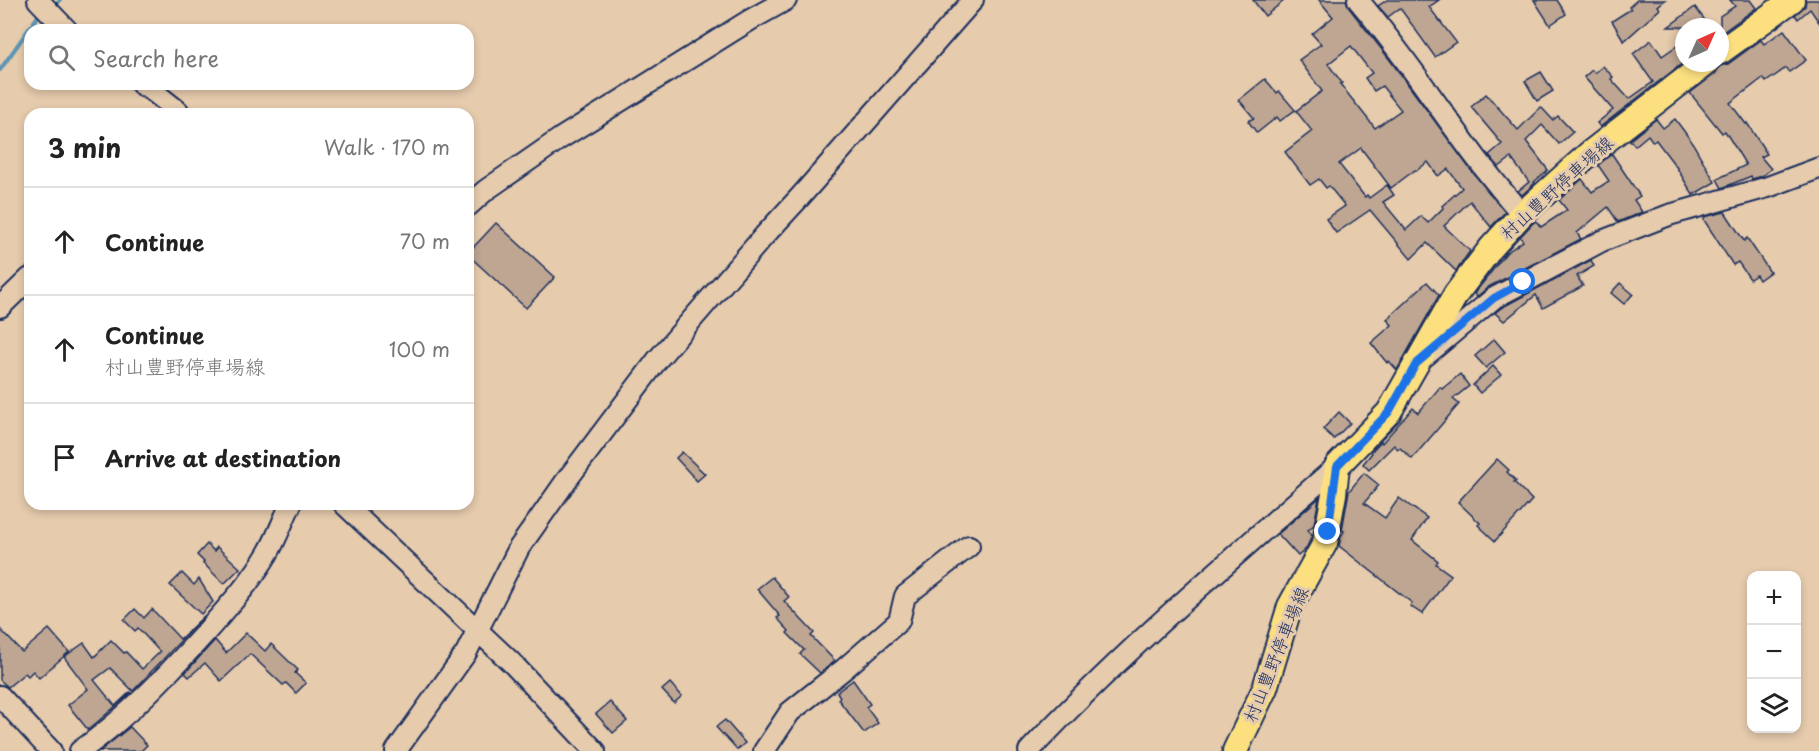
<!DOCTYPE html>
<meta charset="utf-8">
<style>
body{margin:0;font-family:"Playpen Sans","Klee One",sans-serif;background:#f2f2f2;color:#222}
.controls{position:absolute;right:18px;bottom:18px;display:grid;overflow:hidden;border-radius:12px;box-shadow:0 3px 9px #0003}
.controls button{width:54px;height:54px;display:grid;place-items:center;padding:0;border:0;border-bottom:2px solid #e0e0e0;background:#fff;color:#222;font:30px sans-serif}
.compass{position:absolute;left:1675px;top:18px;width:54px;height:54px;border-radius:50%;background:#fff;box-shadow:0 3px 9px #0003;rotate:45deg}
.stop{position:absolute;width:18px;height:18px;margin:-14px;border:4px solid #1a73e8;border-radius:50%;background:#fff}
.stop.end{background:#1a73e8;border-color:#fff;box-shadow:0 2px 6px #0008}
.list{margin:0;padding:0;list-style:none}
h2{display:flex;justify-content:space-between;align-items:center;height:78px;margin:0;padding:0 24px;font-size:26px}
h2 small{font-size:20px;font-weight:400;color:#767676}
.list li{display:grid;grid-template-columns:39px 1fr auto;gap:18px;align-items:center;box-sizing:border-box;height:108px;padding:0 24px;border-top:2px solid #e0e0e0}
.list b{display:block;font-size:22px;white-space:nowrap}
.list p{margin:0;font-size:20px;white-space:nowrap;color:#767676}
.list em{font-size:20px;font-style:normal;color:#767676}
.icon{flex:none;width:33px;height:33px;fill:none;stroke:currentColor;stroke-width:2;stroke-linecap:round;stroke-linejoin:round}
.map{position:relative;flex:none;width:1819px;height:751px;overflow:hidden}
.search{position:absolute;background:#fff;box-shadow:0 3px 9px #0003;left:24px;top:24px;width:450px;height:66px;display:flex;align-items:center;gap:15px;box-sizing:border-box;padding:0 21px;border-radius:18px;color:#767676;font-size:22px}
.panel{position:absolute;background:#fff;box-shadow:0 3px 9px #0003;left:24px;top:108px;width:450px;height:402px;border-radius:18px}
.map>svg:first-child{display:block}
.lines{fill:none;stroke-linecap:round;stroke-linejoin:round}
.stream{stroke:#5f96b3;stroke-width:4}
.building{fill:#bea692;stroke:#1b2f5e;stroke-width:1.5;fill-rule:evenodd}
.minor-casing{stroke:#1b2f5e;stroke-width:24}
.major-casing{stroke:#1b2f5e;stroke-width:28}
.minor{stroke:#e6cbad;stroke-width:20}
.major{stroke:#fce080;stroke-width:24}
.route{stroke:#1a73e8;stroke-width:8}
.labels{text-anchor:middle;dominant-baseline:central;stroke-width:6;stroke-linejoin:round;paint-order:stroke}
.street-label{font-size:18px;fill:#1b2f5e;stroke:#e6cbad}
</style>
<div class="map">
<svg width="1819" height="751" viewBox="0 0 1819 751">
<rect width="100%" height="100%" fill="#e6cbad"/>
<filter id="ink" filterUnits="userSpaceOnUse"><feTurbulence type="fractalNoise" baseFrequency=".0167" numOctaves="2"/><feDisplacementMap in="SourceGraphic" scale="12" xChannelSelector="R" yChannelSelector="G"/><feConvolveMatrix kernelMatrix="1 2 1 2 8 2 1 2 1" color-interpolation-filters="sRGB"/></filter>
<g filter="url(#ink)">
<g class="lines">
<g class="stream">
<polyline points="58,3 60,0"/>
<polyline points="0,70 38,16"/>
</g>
</g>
<g class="building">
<polygon points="1253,0 1285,0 1265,16"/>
<path d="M1319,0H1346L1349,8L1390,60L1470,169L1505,212L1491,227L1470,201L1444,226L1470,251L1456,271L1427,243L1411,259L1370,210L1336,233L1326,219L1345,206L1329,186L1326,188L1319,179L1310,185L1285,152L1312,131L1296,111L1322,91L1299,60L1321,44L1312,34L1333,17ZM1351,46L1372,73L1365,78L1374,91L1382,86L1401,110L1375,128L1340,84L1342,83L1328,64ZM1361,148L1391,188L1415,170L1416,171L1428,162L1438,176L1448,169L1462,188L1442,206L1443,208L1428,223L1421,216L1406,230L1383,202L1394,195L1387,185L1369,198L1367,195L1365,197L1339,164Z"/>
<polygon points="1387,0 1439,0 1429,7 1456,42 1435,57 1400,8 1388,17 1378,6"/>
<polygon points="1534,0 1557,0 1566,14 1550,25"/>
<polygon points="1637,0 1665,0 1658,6 1660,9 1624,41 1612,21 1631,9 1629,7"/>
<polygon points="1730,0 1750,0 1756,8 1720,34 1720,16 1735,6"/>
<polygon points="1806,0 1819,0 1819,22 1810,9 1798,19 1795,15 1805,6"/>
<polygon points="1695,7 1710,27 1668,27"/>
<polygon points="1784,30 1806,60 1789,72 1786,68 1766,82 1763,78 1730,103 1746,124 1747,123 1767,154 1761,157 1771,169 1762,176 1752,179 1751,176 1722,188 1717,179 1746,165 1725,131 1722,133 1690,93 1715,74 1720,66 1728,64 1761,40 1764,44"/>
<polygon points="1651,40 1662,56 1684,41 1684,62 1600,127 1597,123 1613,110 1584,77 1592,70 1595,73 1603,66 1613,77 1611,79 1629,99 1653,82 1633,54"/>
<polygon points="1541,72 1553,91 1537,101 1525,81"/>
<polygon points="1265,79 1277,93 1279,91 1295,110 1280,121 1277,117 1257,133 1248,121 1254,118 1239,100"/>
<polygon points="1486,94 1518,130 1541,107 1553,120 1558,116 1573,132 1559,144 1542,125 1526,141 1548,170 1534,182 1535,183 1522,195 1518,191 1529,182 1511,158 1499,167 1489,155 1502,144 1471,107"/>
<polygon points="1656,119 1663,128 1675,119 1692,142 1715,182 1693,195 1677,168 1656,140 1653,142 1648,135 1635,146 1630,140"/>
<polygon points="1612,154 1640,196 1634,200 1642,212 1618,222 1608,207 1577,233 1581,239 1488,287 1477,297 1474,294 1506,253 1523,241 1520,237 1532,224 1536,221 1541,227 1567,210 1559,200 1582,179 1592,192 1609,181 1598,165"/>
<polygon points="1725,212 1744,241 1747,238 1770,272 1759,280 1756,275 1750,279 1738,262 1733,265 1704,220 1704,217"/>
<polygon points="496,223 555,277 526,308 468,255 468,253"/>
<polygon points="1591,260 1594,266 1577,276 1583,286 1543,308 1536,295 1504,321 1495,313 1501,308"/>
<polygon points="1427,282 1439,295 1397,370 1389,361 1387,363 1371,343 1392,325 1387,319"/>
<polygon points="1620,283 1633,294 1624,304 1611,293"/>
<polygon points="1494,339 1505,352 1486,368 1475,356"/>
<polygon points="1493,366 1501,375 1480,393 1473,385"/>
<polygon points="1460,374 1469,386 1453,399 1459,404 1412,459 1400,448 1398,449 1394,445 1369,470 1363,464 1372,453 1371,452 1381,441 1382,443 1413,408 1418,413 1440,387 1442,389"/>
<polygon points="1339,412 1350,423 1334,439 1323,429"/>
<polygon points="682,452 705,474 697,481 676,458"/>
<polygon points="1497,459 1509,470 1507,472 1516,481 1514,482 1532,500 1495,541 1478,525 1480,523 1458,502"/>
<polygon points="1364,473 1379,485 1364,503 1385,518 1399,498 1427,518 1412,540 1438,561 1436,564 1451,575 1422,614 1410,606 1412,603 1339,546 1341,536 1344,531 1342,530 1349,491"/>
<polygon points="1319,498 1314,525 1308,530 1312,535 1311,538 1306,549 1298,556 1278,534"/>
<polygon points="207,544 214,551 217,547 240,568 224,584 203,563 204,562 197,555"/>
<polygon points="182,573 194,585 199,579 213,602 201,614 170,585"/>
<polygon points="772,577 789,597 784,601 814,633 811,636 835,661 820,673 800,654 804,650 787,633 789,631 777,618 780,616 757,589"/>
<polygon points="135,609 144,618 152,609 180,639 205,615 133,691 110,668 94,680 115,706 130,692 131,693 88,730 68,705 88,689 64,657 84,643 94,657 111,640 124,653 126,652 142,669 160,652 138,628 135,631 124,620"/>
<polygon points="0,629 22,652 49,629 69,652 39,678 33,671 28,676 25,673 8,687 0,680"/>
<polygon points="246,633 265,651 271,644 298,670 295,673 306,683 296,693 286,683 283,685 250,654 221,681 205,663 189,677 185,673 215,640 226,653"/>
<polygon points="853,680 870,704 866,707 878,723 864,733 838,699 840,697 837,692"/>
<polygon points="670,683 682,696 674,703 662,690"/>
<polygon points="610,702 627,721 613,733 596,714"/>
<polygon points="725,720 745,743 737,750 716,727"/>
<polygon points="130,727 147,745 141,751 100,751"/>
</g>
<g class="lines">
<defs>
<g id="minor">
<polyline points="38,0 67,30"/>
<path d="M1358,0C1417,69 1462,147 1522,214"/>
<polyline points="141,84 154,92 178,111 175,114"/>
<polyline points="468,206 486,190 561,138 750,20 786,0"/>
<polyline points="0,307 30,278"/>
<polyline points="1425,356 1494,298 1602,241 1669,215 1768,187 1819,168"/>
<polyline points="344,504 512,663 595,751"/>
<polyline points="0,696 51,751"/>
<path d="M80,751C127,718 167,675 206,632C228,607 251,582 268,553C277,538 283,520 291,504"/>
<polyline points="396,751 466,653 519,548 566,481 658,359 764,236 800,197 973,0"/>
<polyline points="764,751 790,712 844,669 899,621 905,596 969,546"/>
<path d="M1029,751C1125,649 1232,559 1337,466"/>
</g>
<g id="major">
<polyline points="1720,52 1792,0"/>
<polyline points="1235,751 1265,688 1290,606 1325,543 1334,494 1337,466 1389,412 1456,294 1491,248 1522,214 1590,153 1706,63"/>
</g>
</defs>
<use href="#minor" class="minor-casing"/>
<use href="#major" class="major-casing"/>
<use href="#minor" class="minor"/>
<use href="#major" class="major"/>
</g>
</g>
<g class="lines" filter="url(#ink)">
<polyline class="route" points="1328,532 1337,466 1389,412 1416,364 1494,298 1523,282"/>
</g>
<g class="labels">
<g class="street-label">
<text transform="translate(1556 187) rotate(-42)">村山豊野停車場線</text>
<text transform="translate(1275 654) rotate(-68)">村山豊野停車場線</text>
</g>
</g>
</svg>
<div class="controls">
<button>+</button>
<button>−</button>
<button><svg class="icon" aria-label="layers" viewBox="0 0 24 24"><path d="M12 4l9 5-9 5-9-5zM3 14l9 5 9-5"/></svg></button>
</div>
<svg class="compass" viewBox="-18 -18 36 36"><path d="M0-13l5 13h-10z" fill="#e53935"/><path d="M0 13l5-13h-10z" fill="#767676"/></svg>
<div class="stop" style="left:1523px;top:282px"></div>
<div class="stop end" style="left:1328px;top:532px"></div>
<div class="search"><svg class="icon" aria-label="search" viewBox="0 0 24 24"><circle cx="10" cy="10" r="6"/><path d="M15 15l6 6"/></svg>Search here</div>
<section class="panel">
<h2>3 min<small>Walk · 170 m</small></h2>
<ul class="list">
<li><svg class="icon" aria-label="ahead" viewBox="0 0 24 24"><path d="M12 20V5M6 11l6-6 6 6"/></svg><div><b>Continue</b></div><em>70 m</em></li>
<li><svg class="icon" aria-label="ahead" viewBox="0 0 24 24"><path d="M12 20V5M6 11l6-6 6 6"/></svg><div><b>Continue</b><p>村山豊野停車場線</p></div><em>100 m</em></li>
<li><svg class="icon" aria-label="arrive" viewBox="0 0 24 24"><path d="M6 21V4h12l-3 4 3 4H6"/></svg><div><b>Arrive at destination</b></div></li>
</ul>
</section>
</div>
